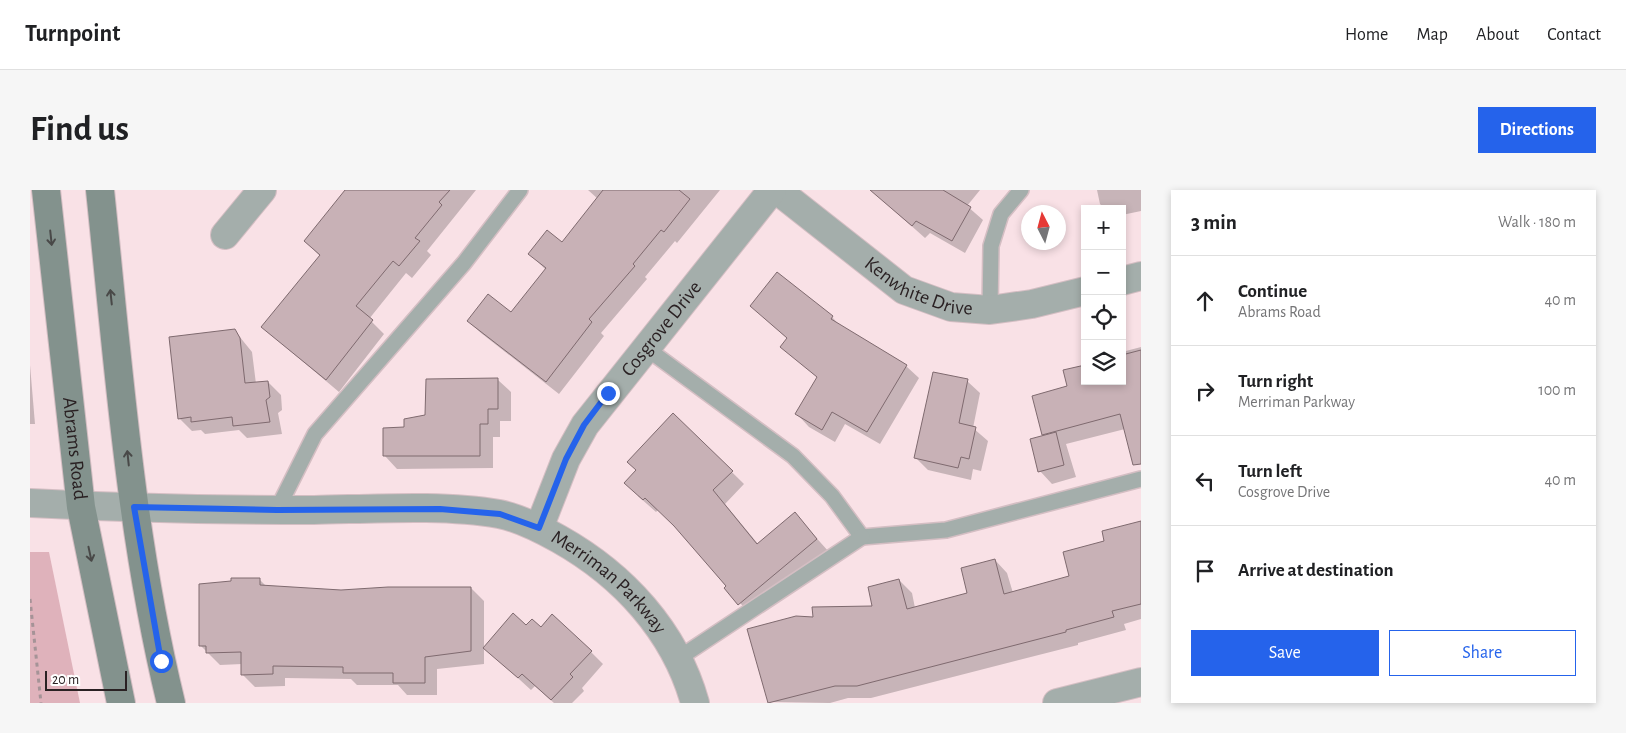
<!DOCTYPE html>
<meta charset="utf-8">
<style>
body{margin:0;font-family:"Alegreya Sans",sans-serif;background:#f6f6f6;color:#202124}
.controls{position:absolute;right:15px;top:15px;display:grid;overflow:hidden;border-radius:0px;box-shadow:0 2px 8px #0003}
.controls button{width:45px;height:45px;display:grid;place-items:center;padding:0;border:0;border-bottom:1px solid #e0e0e0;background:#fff;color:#202124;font:25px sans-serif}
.compass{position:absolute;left:991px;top:15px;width:45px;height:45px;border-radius:50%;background:#fff;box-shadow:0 2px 8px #0003;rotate:354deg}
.scale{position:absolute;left:15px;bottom:12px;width:82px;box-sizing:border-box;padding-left:5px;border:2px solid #2a2123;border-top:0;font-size:14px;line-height:18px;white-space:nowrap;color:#2a2123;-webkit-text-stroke:4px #fff;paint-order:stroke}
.stop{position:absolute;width:15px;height:15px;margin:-11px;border:4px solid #2563eb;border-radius:50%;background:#fff}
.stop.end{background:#2563eb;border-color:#fff;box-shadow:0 1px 5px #0008}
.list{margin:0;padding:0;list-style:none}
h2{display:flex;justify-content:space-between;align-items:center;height:65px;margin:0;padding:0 20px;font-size:21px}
h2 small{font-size:16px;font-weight:400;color:#757577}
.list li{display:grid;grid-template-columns:32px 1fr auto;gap:15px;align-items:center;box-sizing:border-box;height:90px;padding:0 20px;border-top:1px solid #e0e0e0}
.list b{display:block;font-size:19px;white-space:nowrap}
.list p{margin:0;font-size:16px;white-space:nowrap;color:#757577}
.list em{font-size:16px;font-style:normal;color:#757577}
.actions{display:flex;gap:10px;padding:15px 20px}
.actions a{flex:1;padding:11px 0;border:1px solid #2563eb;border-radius:0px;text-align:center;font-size:18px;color:#2563eb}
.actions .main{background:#2563eb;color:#fff}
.icon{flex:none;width:28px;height:28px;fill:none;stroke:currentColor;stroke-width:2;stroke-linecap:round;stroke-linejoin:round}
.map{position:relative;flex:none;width:1111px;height:513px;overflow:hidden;border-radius:0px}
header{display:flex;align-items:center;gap:30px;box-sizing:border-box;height:70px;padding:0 25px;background:#fff;border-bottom:1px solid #e0e0e0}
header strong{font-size:24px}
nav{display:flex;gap:28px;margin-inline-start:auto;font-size:18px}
.intro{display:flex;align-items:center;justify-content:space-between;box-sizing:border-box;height:120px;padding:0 30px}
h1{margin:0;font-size:35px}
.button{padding:12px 22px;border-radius:0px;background:#2563eb;color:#fff;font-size:18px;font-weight:700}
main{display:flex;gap:30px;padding:0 30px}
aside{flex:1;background:#fff;border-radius:0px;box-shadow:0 2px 8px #0003}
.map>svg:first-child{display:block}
.green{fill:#dfb2bb}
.shadow{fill:#0003}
.building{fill:#c8b1b6;stroke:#7f6a6f}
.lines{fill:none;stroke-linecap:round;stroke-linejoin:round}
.service-casing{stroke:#d4bec3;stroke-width:18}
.minor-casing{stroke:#d4bec3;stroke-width:30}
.secondary-casing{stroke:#d4bec3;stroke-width:30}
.path{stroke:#a59397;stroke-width:3;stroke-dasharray:4 4;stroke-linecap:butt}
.service{stroke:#a4aeab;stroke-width:15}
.minor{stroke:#a4aeab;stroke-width:28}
.secondary{stroke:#83928d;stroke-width:28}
.oneway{stroke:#494948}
.route{stroke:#2563eb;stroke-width:6}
.labels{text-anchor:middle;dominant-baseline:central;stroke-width:4.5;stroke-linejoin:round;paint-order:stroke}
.street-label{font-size:20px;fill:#2a2123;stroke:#fff}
</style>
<header>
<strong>Turnpoint</strong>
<nav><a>Home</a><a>Map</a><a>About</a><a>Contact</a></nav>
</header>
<div class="intro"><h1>Find us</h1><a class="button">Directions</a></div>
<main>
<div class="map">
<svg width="1111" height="513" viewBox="0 0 1111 513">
<rect width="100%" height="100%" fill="#f9e1e6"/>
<polygon class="green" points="0,362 19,362 50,513 0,513"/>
<g class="shadow">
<polygon points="318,0 446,0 397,61 401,65 382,88 376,83 339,129 354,144 309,202 232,137 290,66 275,51"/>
<polygon points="558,0 690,0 647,53 645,51 615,87 617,89 571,143 574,146 529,204 451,143 438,131 482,124 516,80 500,64 532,54 568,9"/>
<polygon points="841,0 950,0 937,16 953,30 935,63 900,43 895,48"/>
<polygon points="1067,0 1111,0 1111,21 1092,25 1092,19 1075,19 1070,14"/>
<polygon points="722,116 802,127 812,138 876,176 889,188 850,254 815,234 805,252 779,237 767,224 788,188 752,157 758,149"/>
<polygon points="205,141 222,162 226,194 238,192 251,205 252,220 248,223 252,244 217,248 209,240 175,244 171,240 162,241 149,228"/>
<polygon points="1111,157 1111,267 1095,239 1036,254 1046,287 1022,294 1010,281 1015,246 1013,244 1055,191 1092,191 1092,162"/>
<polygon points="0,175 5,234 0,234"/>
<polygon points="468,190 481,202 481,231 470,231 470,247 463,247 463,278 367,279 355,266 375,238"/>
<polygon points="937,191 950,203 943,238 958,251 951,281 943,279 941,290 898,280 885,267"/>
<polygon points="643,224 714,294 695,314 728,354 765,324 799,362 722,427 647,338 628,320 626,322 608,306 608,280"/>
<polygon points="1111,333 1111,429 1094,434 1096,440 1048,453 1048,455 841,508 818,508 800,513 739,512 784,428 844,417 869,390 882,403 885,418 939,404 965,370 977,383 983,403 1041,387 1076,352"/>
<polygon points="229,389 237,397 311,402 441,398 454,411 454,474 407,479 407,505 377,505 368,495 327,495 321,489 255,488 255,496 225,497 212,484 212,474 190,475 170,455"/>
<polygon points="496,437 511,438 561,462 573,474 552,498 554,501 542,513 524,513 505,496 501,500 468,470"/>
</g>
<g class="building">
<polygon points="315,0 420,0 409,12 412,15 385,48 390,51 369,76 363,71 326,116 343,130 296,190 231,137 290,65 274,51"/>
<polygon points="573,0 649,0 660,9 634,42 631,40 603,74 605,76 559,129 562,132 516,192 437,131 458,104 481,122 516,78 498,64 517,40 532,52"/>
<polygon points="840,0 913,0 941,17 922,51 886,31 882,36"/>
<polygon points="747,82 803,126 801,129 877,175 837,242 802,222 792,240 765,224 787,187 750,157 757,148 720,116"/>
<polygon points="205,139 210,148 215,193 238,191 240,207 236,210 240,232 203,236 202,227 161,232 161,227 148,229 139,147"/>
<polygon points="1111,160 1111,274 1103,275 1090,224 1012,245 1002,206 1037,196 1033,180 1055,175 1055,191 1092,191 1092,165"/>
<polygon points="903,182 938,189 929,233 946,237 939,269 931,267 928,278 884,268"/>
<polygon points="468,188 468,219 458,219 458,234 450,234 450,266 353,266 353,238 374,237 374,229 395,225 396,189"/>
<polygon points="643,223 703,281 683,300 727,354 765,322 787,349 708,415 694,398 696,396 644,336 615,308 613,310 594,293 606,280 597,272"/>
<polygon points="1026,242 1034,275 1008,282 1000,249"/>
<polygon points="1111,331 1111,414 1082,421 1084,427 1036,440 1036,442 827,496 805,496 738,513 717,439 766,426 783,427 782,417 842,416 838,397 869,389 877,419 937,403 931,378 965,369 974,404 1039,386 1033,362 1074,351 1072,341"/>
<polygon points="201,388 230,388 230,395 311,400 358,397 441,397 441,461 395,467 395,493 363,493 363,483 313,483 313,477 243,476 243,484 211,485 211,462 176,463 176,456 169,456 169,394 201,391"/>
<polygon points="483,423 496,435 502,429 511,437 522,424 562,461 540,484 543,487 521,510 492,484 488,488 453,458"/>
</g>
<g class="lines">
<defs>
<g id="service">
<polyline points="960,120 961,56 971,24 991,0"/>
<polyline points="616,158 763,266 802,306 832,347 916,340 1111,289"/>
<polyline points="247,320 285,244 434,73 490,0"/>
<polyline points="649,468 832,347"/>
</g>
<g id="minor">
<path id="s1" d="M747,0L874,100L921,117L960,120L1002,114L1055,101"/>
<polyline points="195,45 232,0"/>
<polyline points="1092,91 1111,86"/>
<path id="s2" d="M0,313C95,318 189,320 284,320C341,319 414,314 469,324C490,328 511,339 529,349C593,385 645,441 665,513"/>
<path id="s3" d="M509,338L536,269L555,235L742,0"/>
<polyline points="1027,513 1111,492"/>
</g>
<g id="secondary">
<path id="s4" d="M16,0L51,317L91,513"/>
<path d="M70,0C88,171 100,345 141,513"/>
</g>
</defs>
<use href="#service" class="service-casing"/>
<use href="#minor" class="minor-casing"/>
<use href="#secondary" class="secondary-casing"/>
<polyline class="path" points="0,409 11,513"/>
<use href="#service" class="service"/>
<use href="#minor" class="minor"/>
<use href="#secondary" class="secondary"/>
</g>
<defs><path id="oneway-shaft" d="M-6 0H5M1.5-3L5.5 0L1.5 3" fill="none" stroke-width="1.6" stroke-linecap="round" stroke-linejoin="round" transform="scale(1.25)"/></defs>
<g class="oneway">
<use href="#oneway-shaft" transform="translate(21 48) rotate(84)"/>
<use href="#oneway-shaft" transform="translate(81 107) rotate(-96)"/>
<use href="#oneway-shaft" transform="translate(98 268) rotate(-96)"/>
<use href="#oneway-shaft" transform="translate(60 364) rotate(78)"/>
</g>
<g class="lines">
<polyline class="route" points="131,471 104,317 247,320 410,319 470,324 509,338 536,269 554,235 578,203"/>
</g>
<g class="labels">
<g class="street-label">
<text stroke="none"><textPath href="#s1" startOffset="174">Kenwhite Drive</textPath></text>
<text stroke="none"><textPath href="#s3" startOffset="236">Cosgrove Drive</textPath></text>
<text stroke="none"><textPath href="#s4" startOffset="260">Abrams Road</textPath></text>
<text stroke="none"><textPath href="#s2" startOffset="601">Merriman Parkway</textPath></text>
</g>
</g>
</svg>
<div class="controls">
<button>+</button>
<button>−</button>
<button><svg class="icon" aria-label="locate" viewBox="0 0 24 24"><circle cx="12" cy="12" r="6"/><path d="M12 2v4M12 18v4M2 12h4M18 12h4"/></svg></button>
<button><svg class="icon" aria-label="layers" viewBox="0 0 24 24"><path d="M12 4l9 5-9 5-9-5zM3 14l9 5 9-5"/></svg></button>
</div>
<svg class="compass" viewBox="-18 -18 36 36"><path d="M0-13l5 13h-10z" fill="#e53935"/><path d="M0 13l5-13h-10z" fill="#757577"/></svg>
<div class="scale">20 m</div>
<div class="stop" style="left:131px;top:471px"></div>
<div class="stop end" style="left:578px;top:203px"></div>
</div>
<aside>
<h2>3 min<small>Walk · 180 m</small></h2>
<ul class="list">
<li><svg class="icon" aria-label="ahead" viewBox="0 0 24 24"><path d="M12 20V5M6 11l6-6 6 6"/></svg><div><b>Continue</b><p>Abrams Road</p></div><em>40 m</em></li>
<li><svg class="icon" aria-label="right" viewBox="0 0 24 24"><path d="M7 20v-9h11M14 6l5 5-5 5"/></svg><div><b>Turn right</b><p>Merriman Parkway</p></div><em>100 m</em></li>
<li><svg class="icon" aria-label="left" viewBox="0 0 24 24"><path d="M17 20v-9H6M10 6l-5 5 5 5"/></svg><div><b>Turn left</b><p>Cosgrove Drive</p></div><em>40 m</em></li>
<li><svg class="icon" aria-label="arrive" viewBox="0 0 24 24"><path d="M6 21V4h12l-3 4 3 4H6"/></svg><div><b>Arrive at destination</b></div></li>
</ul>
<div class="actions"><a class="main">Save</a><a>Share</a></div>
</aside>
</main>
